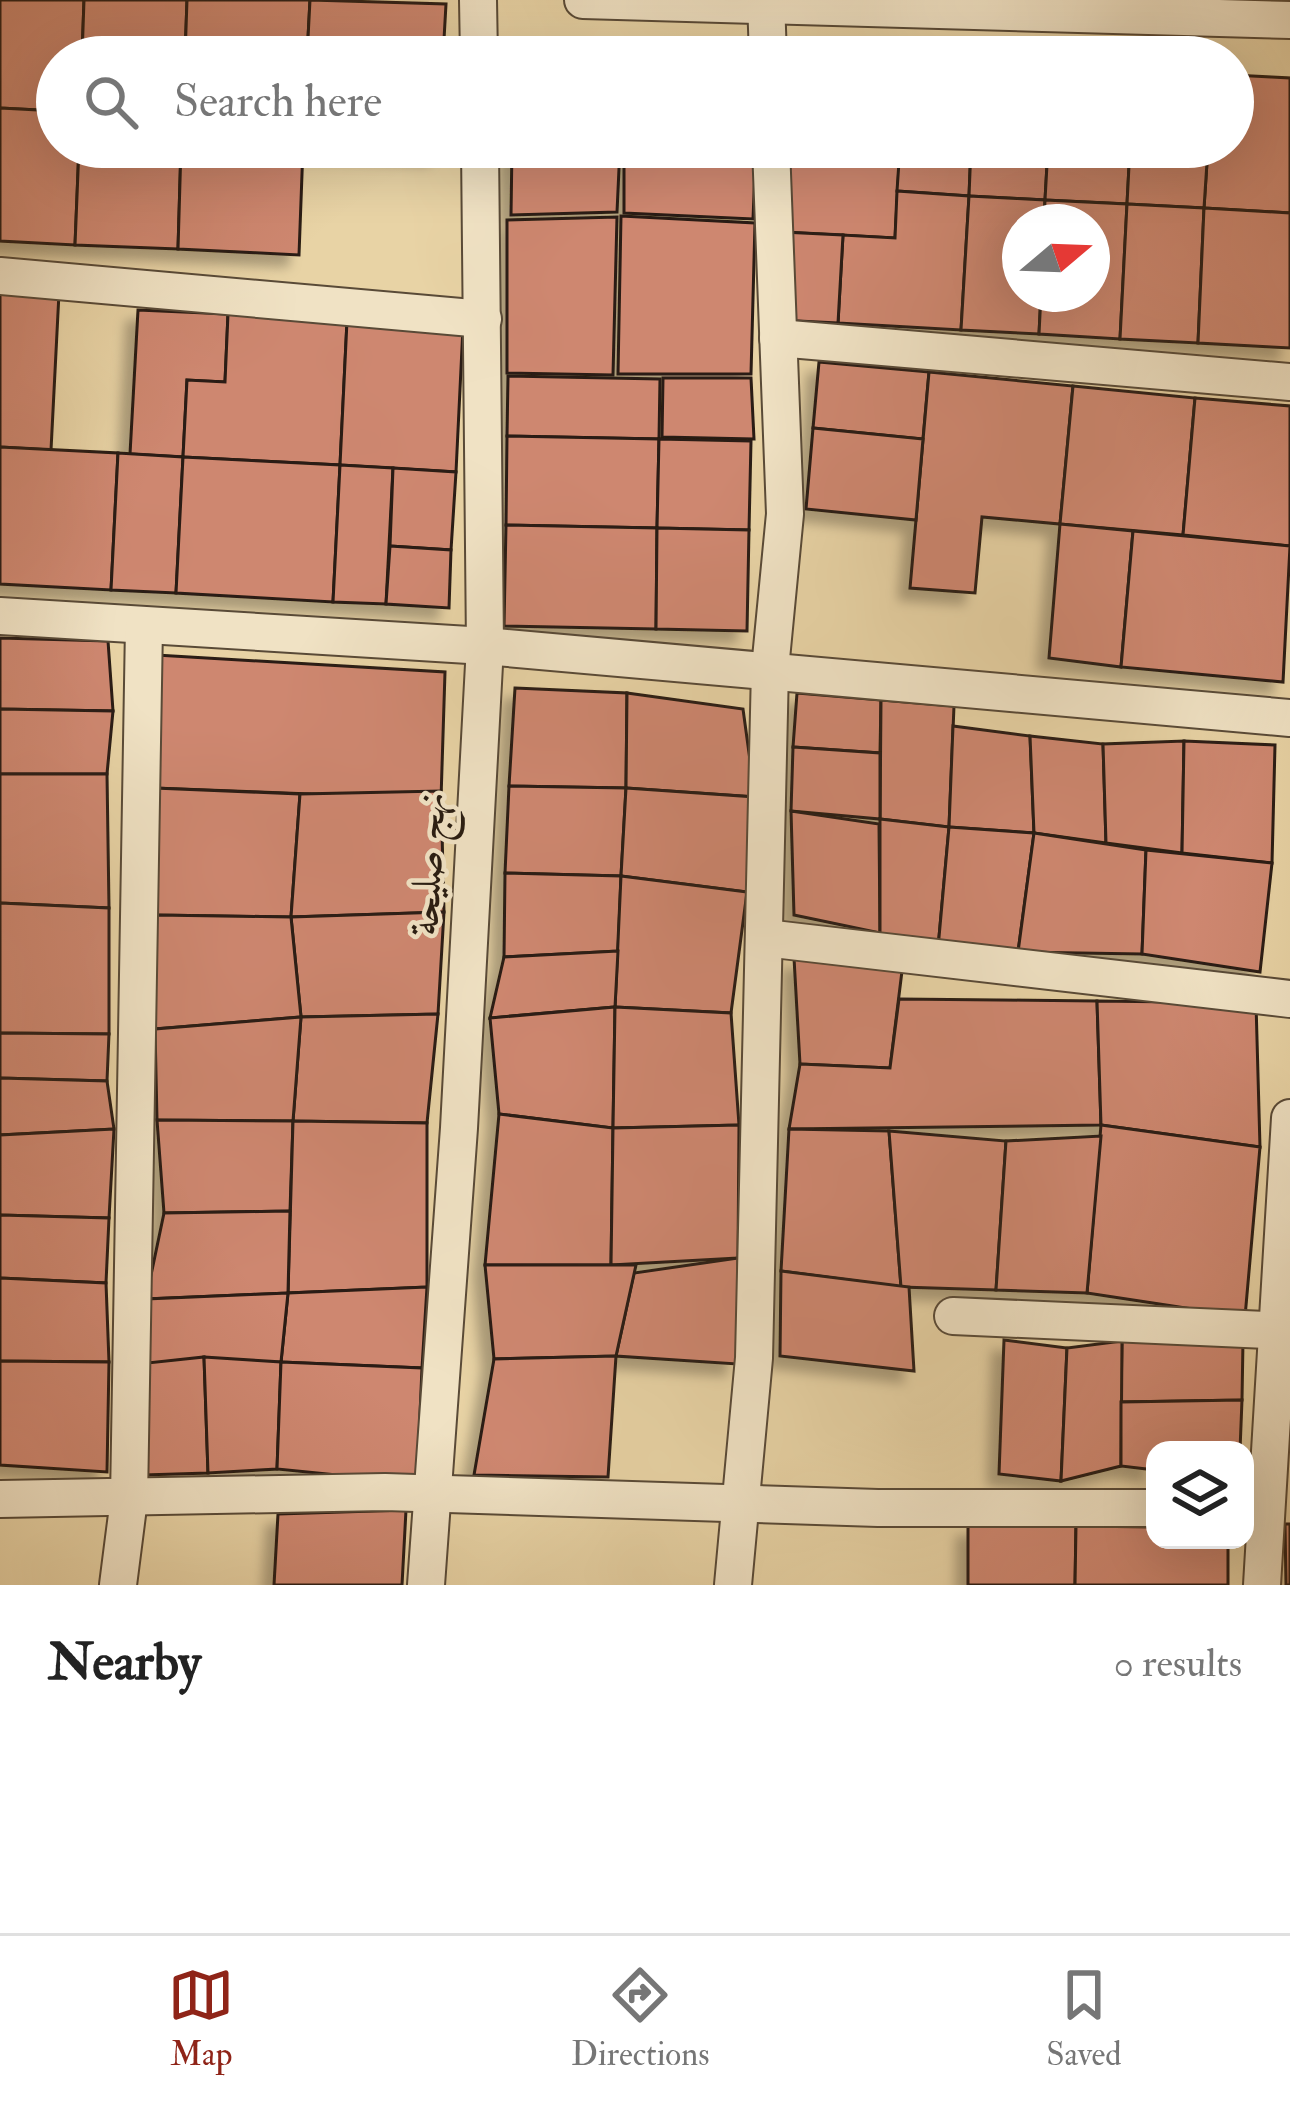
<!DOCTYPE html>
<meta charset="utf-8">
<style>
body{margin:0;font-family:"IM FELL Double Pica",Amiri,serif;background:#f6f6f6;color:#222}
.controls{position:absolute;right:36px;bottom:36px;display:grid;overflow:hidden;border-radius:24px;box-shadow:0 12px 48px #0002}
.controls button{width:108px;height:108px;display:grid;place-items:center;padding:0;border:0;border-bottom:3px solid #e0e0e0;background:#fff;color:#222;font:60px sans-serif}
.compass{position:absolute;left:1002px;top:204px;width:108px;height:108px;border-radius:50%;background:#fff;box-shadow:0 12px 48px #0002;rotate:71deg}
.list{margin:0;padding:0;list-style:none}
h2{display:flex;justify-content:space-between;align-items:center;height:156px;margin:0;padding:0 48px;font-size:51px}
h2 small{font-size:39px;font-weight:400;color:#767676}
.icon{flex:none;width:66px;height:66px;fill:none;stroke:currentColor;stroke-width:2;stroke-linecap:round;stroke-linejoin:round}
.map{position:relative;flex:none;width:1290px;height:1585px;overflow:hidden}
.search{position:absolute;background:#fff;box-shadow:0 12px 48px #0002;left:36px;right:36px;top:36px;height:132px;display:flex;align-items:center;gap:30px;box-sizing:border-box;padding:0 42px;border-radius:66px;color:#767676;font-size:45px}
.sheet{height:348px;background:#fff}
nav{display:flex;justify-content:space-around;align-items:center;box-sizing:border-box;height:168px;border-top:3px solid #e0e0e0;background:#fff;font-size:33px;color:#767676}
nav a{display:grid;justify-items:center;gap:6px}
nav .on{color:#8f2418}
.map>svg:first-child{display:block}
.building{fill:#ce8770;stroke:#291d12;stroke-width:3;filter:url(#shadow)}
.lines{fill:none;stroke-linecap:round;stroke-linejoin:round}
.minor-casing{stroke:#594a37;stroke-width:40}
.minor{stroke:#f0e2c4;stroke-width:36}
.labels{text-anchor:middle;dominant-baseline:central;stroke-width:9;stroke-linejoin:round;paint-order:stroke}
.street-label{font-size:42px;fill:#291d12;stroke:#f0e2c4}
</style>
<div class="map">
<svg width="1290" height="1585" viewBox="0 0 1290 1585">
<defs>
<filter id="shadow"><feDropShadow dx="-11" dy="11" stdDeviation="6" flood-color="#0004"/></filter>
</defs>
<rect width="100%" height="100%" fill="#e8d3a5"/>
<filter id="stains"><feTurbulence type="fractalNoise" baseFrequency=".00167" numOctaves="4"/><feColorMatrix values="0 0 0 0 .2 0 0 0 0 .09 0 0 0 0 .02 0 0 0 .5 -.17"/></filter>
<radialGradient id="worn" r=".72"><stop offset=".6" stop-color="#630" stop-opacity="0"/><stop offset="1" stop-color="#630" stop-opacity=".3"/></radialGradient>
<g class="building">
<polygon points="0,0 84,0 82,57 57,57 57,111 0,108"/>
<polygon points="84,0 187,0 185,57 82,57"/>
<polygon points="187,0 310,0 307,57 185,57"/>
<polygon points="310,0 446,4 443,57 307,57"/>
<polygon points="513,39 622,41 622,57 513,57"/>
<polygon points="622,41 758,44 758,57 622,57"/>
<polygon points="791,51 896,57 901,57 791,57"/>
<polygon points="1233,75 1290,78 1290,213 1204,208 1208,147 1233,147"/>
<polygon points="0,108 57,111 57,147 79,147 75,245 0,241"/>
<polygon points="79,147 181,147 178,249 75,245"/>
<polygon points="181,147 303,147 299,255 178,249"/>
<polygon points="307,147 440,147 439,153"/>
<polygon points="512,147 620,147 617,212 511,215"/>
<polygon points="624,147 756,147 753,219 624,213"/>
<polygon points="786,147 900,147 895,238 782,232"/>
<polygon points="900,147 971,147 969,196 897,191"/>
<polygon points="971,147 1048,147 1045,200 969,196"/>
<polygon points="1048,147 1130,147 1127,204 1045,200"/>
<polygon points="1130,147 1208,147 1204,208 1127,204"/>
<polygon points="897,191 969,196 961,330 838,323 843,235 895,238"/>
<polygon points="969,196 1045,200 1044,222 1020,222 1020,294 1041,294 1039,334 961,330"/>
<polygon points="1045,200 1127,204 1120,339 1039,334 1041,294 1092,294 1092,222 1044,222"/>
<polygon points="1127,204 1204,208 1198,343 1120,339"/>
<polygon points="1204,208 1290,213 1290,348 1198,343"/>
<polygon points="621,216 755,223 751,374 618,374"/>
<polygon points="617,217 613,375 507,373 507,220"/>
<polygon points="782,232 843,235 838,323 778,320"/>
<polygon points="0,290 59,293 51,450 0,447"/>
<polygon points="138,310 228,314 225,382 187,380 183,457 130,454"/>
<polygon points="228,314 347,321 340,465 183,457 187,380 225,382"/>
<polygon points="347,321 463,327 456,472 340,465"/>
<polygon points="819,362 929,372 923,439 813,428"/>
<polygon points="929,372 1073,386 1060,524 982,517 975,593 910,588"/>
<polygon points="508,376 660,379 659,439 507,436"/>
<polygon points="663,378 751,378 754,439 662,437"/>
<polygon points="1073,386 1195,398 1183,535 1060,524"/>
<polygon points="1195,398 1290,406 1290,546 1183,535"/>
<polygon points="813,428 923,439 916,520 806,509"/>
<polygon points="507,436 659,439 657,528 506,525"/>
<polygon points="659,439 751,441 749,530 657,528"/>
<polygon points="0,447 118,453 111,590 0,584"/>
<polygon points="118,453 183,457 176,593 111,590"/>
<polygon points="183,457 340,465 333,602 176,593"/>
<polygon points="340,465 393,468 386,604 333,602"/>
<polygon points="393,468 456,472 451,550 390,546"/>
<polygon points="1060,524 1133,531 1121,667 1049,658"/>
<polygon points="506,525 657,528 656,629 504,626"/>
<polygon points="657,528 749,530 747,631 656,629"/>
<polygon points="1133,531 1290,546 1283,682 1121,667"/>
<polygon points="390,546 451,550 449,608 386,604"/>
<polygon points="0,638 108,641 113,711 0,709"/>
<polygon points="156,655 445,672 441,799 154,788"/>
<polygon points="515,688 627,693 626,788 509,786"/>
<polygon points="627,693 743,709 755,797 626,788"/>
<polygon points="797,693 881,700 880,753 793,747"/>
<polygon points="881,700 954,706 949,827 880,819"/>
<polygon points="0,709 113,711 107,774 0,774"/>
<polygon points="953,726 1030,736 1034,833 949,827"/>
<polygon points="1030,736 1103,744 1106,843 1034,833"/>
<polygon points="1184,741 1182,853 1106,843 1103,744"/>
<polygon points="1184,741 1275,745 1272,863 1182,853"/>
<polygon points="793,747 880,753 880,819 791,811"/>
<polygon points="0,774 107,774 109,908 0,903"/>
<polygon points="509,786 626,788 621,876 505,873"/>
<polygon points="154,788 300,794 291,917 156,915"/>
<polygon points="626,788 755,797 747,892 621,876"/>
<polygon points="441,791 444,912 291,917 300,794"/>
<polygon points="791,811 879,824 880,933 794,915"/>
<polygon points="880,819 949,827 938,948 880,933"/>
<polygon points="949,827 1034,833 1018,952 938,948"/>
<polygon points="1034,833 1146,850 1142,954 1018,952"/>
<polygon points="1146,850 1272,863 1260,972 1142,954"/>
<polygon points="505,873 621,876 618,951 504,957"/>
<polygon points="621,876 747,892 731,1013 615,1007"/>
<polygon points="0,903 109,908 109,1034 0,1033"/>
<polygon points="444,912 438,1014 301,1017 291,917"/>
<polygon points="156,915 291,917 301,1017 155,1029"/>
<polygon points="618,951 615,1007 490,1018 504,957"/>
<polygon points="794,958 902,971 890,1068 800,1064"/>
<polygon points="899,999 1097,1001 1101,1125 789,1129 800,1064 890,1068"/>
<polygon points="1097,1001 1256,1003 1260,1147 1101,1125"/>
<polygon points="615,1007 613,1128 499,1114 490,1018"/>
<polygon points="615,1007 731,1013 739,1125 613,1128"/>
<polygon points="438,1014 427,1123 293,1121 301,1017"/>
<polygon points="301,1017 293,1121 157,1120 155,1029"/>
<polygon points="0,1033 109,1034 107,1081 0,1078"/>
<polygon points="0,1078 107,1081 114,1129 0,1135"/>
<polygon points="499,1114 613,1128 611,1265 485,1265"/>
<polygon points="157,1120 293,1121 290,1211 164,1213"/>
<polygon points="293,1121 427,1123 427,1287 288,1293"/>
<polygon points="739,1125 738,1258 611,1265 613,1128"/>
<polygon points="1101,1125 1260,1147 1245,1317 1087,1293"/>
<polygon points="114,1129 109,1218 0,1215 0,1135"/>
<polygon points="789,1129 889,1131 901,1287 781,1271"/>
<polygon points="889,1131 1006,1141 996,1290 901,1287"/>
<polygon points="1101,1136 1087,1293 996,1290 1006,1141"/>
<polygon points="290,1211 288,1293 146,1299 164,1213"/>
<polygon points="0,1215 109,1218 106,1283 0,1278"/>
<polygon points="738,1258 737,1364 616,1356 634,1273"/>
<polygon points="485,1265 636,1265 616,1356 494,1359"/>
<polygon points="781,1271 909,1287 914,1371 780,1356"/>
<polygon points="0,1278 106,1283 109,1362 0,1361"/>
<polygon points="427,1287 422,1368 281,1362 288,1293"/>
<polygon points="288,1293 281,1362 147,1363 146,1299"/>
<polygon points="1004,1340 1067,1348 1061,1481 999,1474"/>
<polygon points="1122,1341 1243,1341 1242,1400 1121,1402"/>
<polygon points="1122,1341 1121,1466 1061,1481 1067,1348"/>
<polygon points="616,1356 608,1477 474,1475 494,1359"/>
<polygon points="204,1357 208,1473 143,1475 147,1363"/>
<polygon points="204,1357 281,1362 277,1469 208,1473"/>
<polygon points="0,1361 109,1362 107,1472 0,1465"/>
<polygon points="281,1362 422,1368 417,1483 277,1469"/>
<polygon points="1242,1400 1240,1450 1155,1450 1155,1470 1121,1466 1121,1402"/>
<polygon points="406,1510 402,1585 274,1585 278,1514"/>
<polygon points="1285,1524 1290,1524 1290,1585 1286,1585"/>
<polygon points="968,1526 1076,1526 1075,1585 968,1585"/>
<polygon points="1076,1526 1155,1527 1155,1540 1228,1540 1228,1585 1075,1585"/>
</g>
<g class="lines">
<defs>
<g id="minor">
<polyline points="478,0 479,57"/>
<polyline points="583,0 1290,20"/>
<polyline points="766,0 768,57"/>
<polyline points="0,276 483,319"/>
<polyline points="778,338 1290,382"/>
<polyline points="0,616 485,646 1290,718"/>
<polyline points="765,938 1290,999"/>
<polyline points="953,1316 1290,1331"/>
<polyline points="0,1499 385,1492 878,1508 1155,1508"/>
<polyline points="118,1585 129,1499 144,626"/>
<polyline points="426,1585 459,1128 485,646 480,147"/>
<polyline points="733,1585 754,1358 770,669 785,514 771,147"/>
<polyline points="1262,1585 1290,1118"/>
</g>
</defs>
<use href="#minor" class="minor-casing"/>
<use href="#minor" class="minor"/>
</g>
<g class="labels">
<g class="street-label">
<text transform="translate(428 864) rotate(-87)">نهج صليحة</text>
</g>
</g>
<rect width="100%" height="100%" filter="url(#stains)"/>
<rect width="100%" height="100%" fill="url(#worn)"/>
</svg>
<div class="controls">
<button><svg class="icon" aria-label="layers" viewBox="0 0 24 24"><path d="M12 4l9 5-9 5-9-5zM3 14l9 5 9-5"/></svg></button>
</div>
<svg class="compass" viewBox="-18 -18 36 36"><path d="M0-13l5 13h-10z" fill="#e53935"/><path d="M0 13l5-13h-10z" fill="#767676"/></svg>
<div class="search"><svg class="icon" aria-label="search" viewBox="0 0 24 24"><circle cx="10" cy="10" r="6"/><path d="M15 15l6 6"/></svg>Search here</div>
</div>
<section class="sheet">
<h2>Nearby<small>0 results</small></h2>
<ul class="list">
</ul>
</section>
<nav>
<a class="on"><svg class="icon" aria-label="map" viewBox="0 0 24 24"><path d="M3 6l6-2 6 2 6-2v14l-6 2-6-2-6 2zM9 4v14M15 6v14"/></svg>Map</a>
<a><svg class="icon" aria-label="directions" viewBox="0 0 24 24"><path d="M12 3l9 9-9 9-9-9zM9 14v-3h6M13 9l2 2-2 2"/></svg>Directions</a>
<a><svg class="icon" aria-label="saved" viewBox="0 0 24 24"><path d="M7 4h10v16l-5-4-5 4z"/></svg>Saved</a>
</nav>
